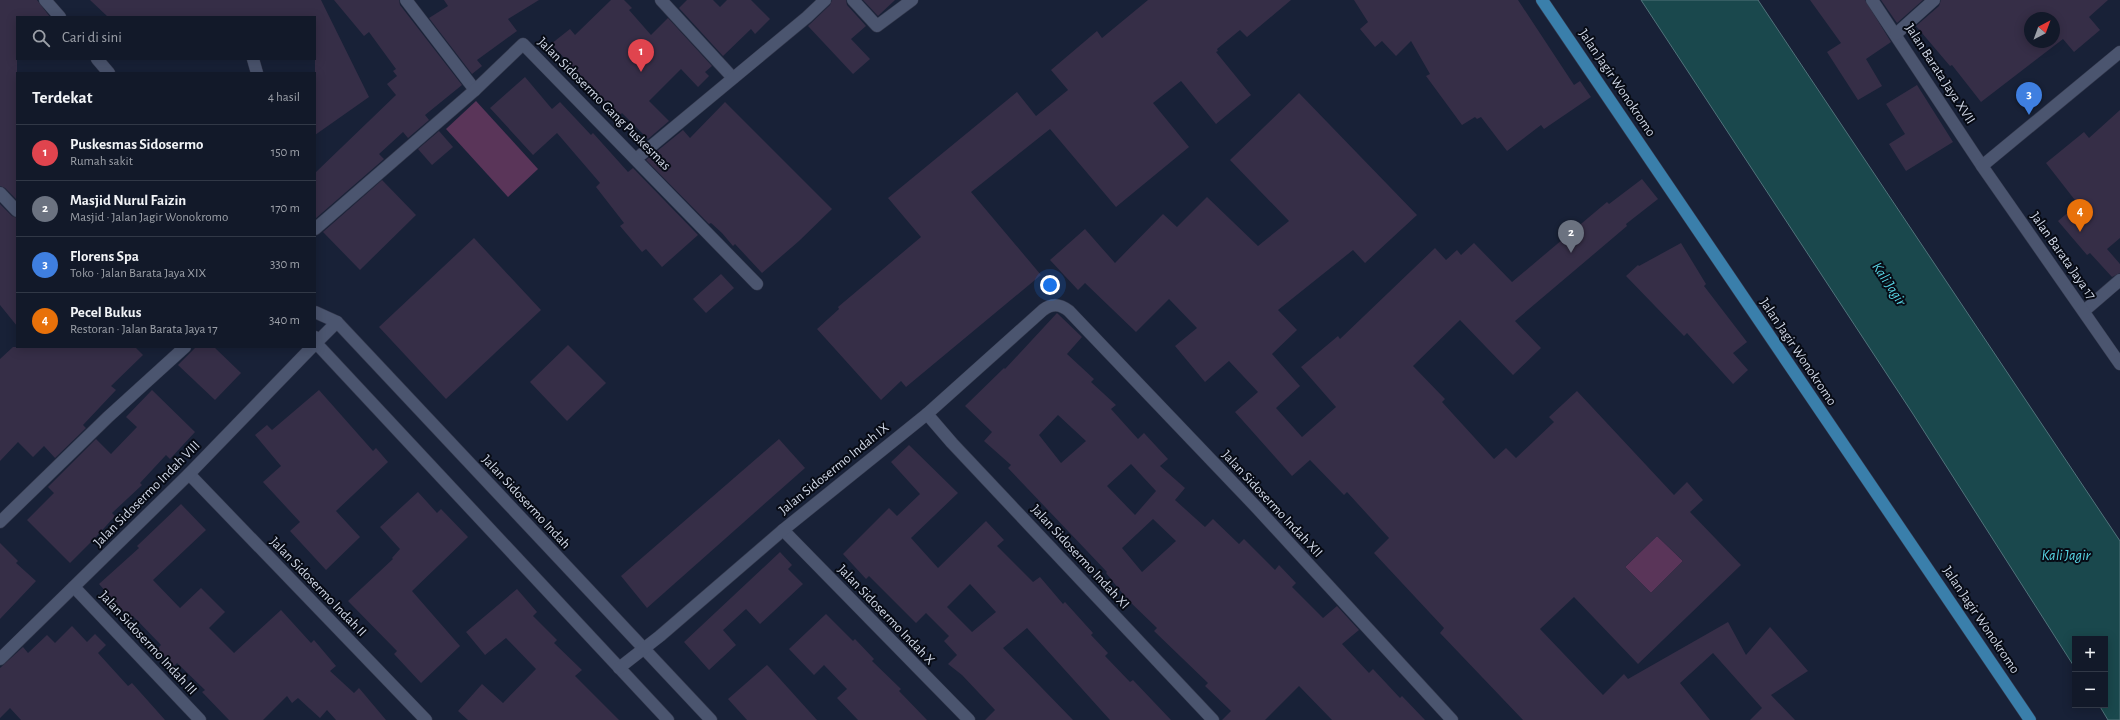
<!DOCTYPE html>
<html lang="id">
<meta charset="utf-8">
<style>
body{margin:0;font-family:"Alegreya Sans",sans-serif;background:#1f2635;color:#f1f3f6}
.controls{position:absolute;right:12px;bottom:12px;display:grid;overflow:hidden;border-radius:0px;box-shadow:0 2px 10px #0003}
.controls button{width:36px;height:36px;display:grid;place-items:center;padding:0;border:0;border-bottom:1px solid #313846;background:#121929;color:#f1f3f6;font:20px sans-serif}
.compass{position:absolute;left:2024px;top:12px;width:36px;height:36px;border-radius:50%;background:#121929;box-shadow:0 2px 10px #0003;rotate:41deg}
.you{position:absolute;left:1050px;top:285px;width:14px;height:14px;margin:-10px;border:3px solid #fff;border-radius:50%;background:#1a73e8;box-shadow:0 0 0 6px #1a73e833}
.badge{display:grid;place-items:center;width:26px;height:26px;border-radius:50%;background:#f9a04c;color:#fff;font-size:13px;font-weight:700}
.pin{position:absolute;translate:-50% -33px;filter:drop-shadow(0 1px 2px #0008)}
.pin::after{content:'';position:absolute;top:21px;width:14px;height:12px;background:inherit;clip-path:polygon(0 0,100% 0,50% 100%)}
.list{margin:0;padding:0;list-style:none}
h2{display:flex;justify-content:space-between;align-items:center;height:52px;margin:0;padding:0 16px;font-size:17px}
h2 small{font-size:13px;font-weight:400;color:#9ca0a8}
.list li{display:grid;grid-template-columns:26px 1fr auto;gap:12px;align-items:center;box-sizing:border-box;height:56px;padding:0 16px;border-top:1px solid #313846}
.list b{display:block;font-size:15px;white-space:nowrap}
.list p{margin:0;font-size:13px;white-space:nowrap;color:#9ca0a8}
.list em{font-size:13px;font-style:normal;color:#9ca0a8}
.icon{flex:none;width:22px;height:22px;fill:none;stroke:currentColor;stroke-width:2;stroke-linecap:round;stroke-linejoin:round}
.map{position:relative;flex:none;width:2120px;height:720px;overflow:hidden}
.search{position:absolute;background:#121929;box-shadow:0 2px 10px #0003;left:16px;top:16px;width:300px;height:44px;display:flex;align-items:center;gap:10px;box-sizing:border-box;padding:0 14px;border-radius:0px;color:#9ca0a8;font-size:15px}
.panel{position:absolute;background:#121929;box-shadow:0 2px 10px #0003;left:16px;top:72px;width:300px;height:276px;border-radius:0px}
.map>svg:first-child{display:block}
.green{fill:#5a3559}
.water{fill:#1a484d;stroke:#51737b}
.building{fill:#362e47;fill-rule:evenodd}
.lines{fill:none;stroke-linecap:round;stroke-linejoin:round}
.minor-casing{stroke:#353a4e;stroke-width:13}
.tertiary-casing{stroke:#353a4e;stroke-width:13}
.primary-casing{stroke:#353a4e;stroke-width:13}
.minor{stroke:#4b556f;stroke-width:12}
.tertiary{stroke:#4b556f;stroke-width:12}
.primary{stroke:#3a7fab;stroke-width:12}
.labels{text-anchor:middle;dominant-baseline:central;stroke-width:4;stroke-linejoin:round;paint-order:stroke}
.street-label{font-size:14px;fill:#d0d7e6;stroke:#070b15}
.water-label{font-size:15px;font-style:italic;fill:#59d9e8;stroke:#070b15}
</style>
<div class="map">
<svg width="2120" height="720" viewBox="0 0 2120 720">
<rect width="100%" height="100%" fill="#182137"/>
<g class="green">
<polygon points="476,101 538,169 508,197 446,129"/>
<polygon points="1657,536 1683,561 1651,593 1625,567"/>
</g>
<polygon class="water" points="1641,0 1758,0 2120,541 2120,720 2108,720 2099,705 2105,705 2105,639 2075,639 2075,668 1913,414"/>
<g class="building">
<polygon points="0,0 37,0 50,17 17,17 17,200 5,188 0,186"/>
<polygon points="90,0 321,0 369,97 315,135 315,17 108,17"/>
<polygon points="334,0 399,0 400,5 462,85 425,115 429,120 408,138 403,132 379,154 384,159 315,219 315,173 396,95 387,84 397,76 393,71 396,69 369,32 364,36"/>
<polygon points="444,0 539,0 508,19 517,31 477,60 482,66 472,74 429,18 448,6"/>
<polygon points="611,0 624,0 632,8 629,10 651,35 668,18 712,66 705,72 709,76 698,87 681,69 649,101 669,121 648,139 622,113 619,116 551,44 570,29 575,35"/>
<polygon points="687,0 713,0 720,7 727,0 751,0 770,19 755,34 751,29 723,56 679,8"/>
<polygon points="832,0 846,0 847,5 866,26 851,39 870,59 853,74 808,26 830,5"/>
<polygon points="863,0 895,0 878,16"/>
<polygon points="1148,0 1291,0 1247,37 1240,30 1217,49 1218,51 1216,52 1251,95 1216,124 1181,81 1153,103 1189,147 1116,207 1050,129 971,192 1041,275 906,387 901,381 881,400 817,329 839,309 838,307 921,237 888,198 1017,92 1036,116 1068,90 1051,70 1097,31 1102,38"/>
<polygon points="1354,0 1518,0 1574,85 1580,81 1591,97 1544,129 1541,125 1507,151 1481,117 1477,119 1475,117 1462,125 1426,76 1430,74 1411,41 1396,56 1382,41 1375,47 1360,29 1368,22"/>
<polygon points="1810,0 1865,0 1891,42 1866,59 1882,86 1858,100 1827,52 1841,43"/>
<polygon points="1881,0 1923,0 1897,23"/>
<path d="M1941,0H2108L2089,17L2100,30L2074,52L2063,39L1981,102L1952,65L1950,66L1916,26L1939,6ZM2030,18H2054V42H2030Z"/>
<polygon points="525,77 552,109 560,102 591,135 593,133 628,172 633,168 698,235 662,267 646,249 642,252 620,226 624,223 596,187 600,183 557,133 533,155 490,108"/>
<polygon points="1917,85 1953,142 1906,171 1889,144 1905,134 1886,104"/>
<path d="M1299,93L1417,215L1365,263L1353,250L1278,310L1297,330L1272,354L1300,386L1276,408L1302,437L1336,407L1301,367L1338,336L1340,339L1435,248L1446,260L1457,250L1461,255L1474,243L1512,282L1607,202L1609,204L1642,179L1658,199L1626,224L1627,226L1515,321L1541,348L1513,375L1460,320L1413,366L1445,399L1442,402L1494,459L1506,448L1516,458L1554,422L1549,417L1577,391L1674,495L1687,482L1703,500L1690,512L1741,565L1638,664L1574,597L1540,629L1603,695L1624,674L1628,679L1728,622L1746,655L1770,627L1808,671L1771,695L1795,720H1750L1762,708L1713,653L1680,683L1710,720H1523L1440,633L1444,628L1374,553L1389,538L1347,492L1344,495L1310,460L1292,476L1235,412L1258,392L1229,361L1205,382L1175,346L1197,328L1169,299L1136,332L1085,283L1078,290L1050,260L1085,229L1115,263L1163,214L1177,227L1207,197L1258,246L1289,221L1230,160ZM1657,536L1683,561L1651,593L1625,567Z"/>
<polygon points="725,102 832,209 799,241 762,273 735,244 733,246 722,233 711,223 709,224 646,160 683,130 690,138"/>
<polygon points="2120,110 2120,238 2107,249 2120,264 2120,273 2112,277 2090,253 2087,255 2058,221 2078,204 2046,163 2084,132 2089,138"/>
<polygon points="439,131 453,147 432,165 418,149"/>
<polygon points="382,180 416,215 360,270 323,232"/>
<polygon points="0,204 12,216 17,218 17,326 0,305"/>
<polygon points="474,238 541,310 446,399 379,327"/>
<polygon points="1681,243 1706,284 1704,286 1747,342 1733,353 1748,370 1733,384 1687,333 1684,336 1626,276 1638,265 1639,266"/>
<polygon points="721,274 734,288 706,313 693,299"/>
<path d="M1057,313L1082,337L1067,354L1094,379L1091,382L1116,405L1111,409L1138,439L1144,433L1168,459L1160,466L1185,488L1175,500L1205,527L1213,519L1239,544L1244,539L1275,570L1279,565L1296,583L1292,587L1323,618L1337,606L1359,630L1342,644L1369,673L1373,669L1400,698L1402,696L1425,720H1332L1299,686L1265,720H1222L1231,711L1205,686L1208,683L1154,631L1157,628L1127,599L1106,573L1107,572L1008,468L1011,465L984,441L992,432L965,406L1004,368L1005,369ZM1058,415L1086,441L1061,463L1039,435ZM1131,464L1156,491L1135,515L1107,486ZM1153,519L1176,541L1142,572L1122,548Z"/>
<polygon points="568,345 606,383 567,421 530,382"/>
<polygon points="13,347 135,347 143,355 111,386 116,390 83,425 86,428 55,458 44,446 33,457 18,442 0,461 0,359"/>
<polygon points="196,347 214,347 241,373 215,400 178,365"/>
<polygon points="152,390 195,432 170,459 166,455 140,483 142,485 112,513 115,516 96,537 70,563 27,520 54,493 48,487 96,439 111,454 137,427 126,417"/>
<polygon points="319,390 373,451 376,448 388,462 336,511 360,537 326,570 290,531 300,522 263,482 281,466 255,435 267,425 272,430"/>
<polygon points="779,439 805,468 647,608 621,576"/>
<path d="M909,445L958,493L911,538L938,568L986,521L1004,540L997,546L1033,582L1040,577L1063,604L1065,602L1093,633L1091,635L1108,653L1105,656L1130,682L1133,680L1171,720H1110L1027,628L1003,648L1073,720H985L995,710L962,675L948,664L957,655L944,641L949,636L926,613L916,623L869,576L866,579L843,554L889,508L897,516L920,494L891,462ZM970,584L996,612L972,632L947,607Z"/>
<polygon points="418,492 437,513 441,509 468,537 412,591 460,646 421,683 394,654 397,651 348,601 393,559 392,558 400,549 380,527"/>
<polygon points="181,504 206,530 153,580 180,608 201,588 225,612 209,628 234,653 281,610 311,643 314,640 336,666 330,671 354,693 359,688 386,720 336,720 327,710 320,718 298,698 292,703 287,696 263,720 229,720 202,692 205,690 177,663 174,666 157,649 161,645 133,616 130,619 99,584 139,548 137,546"/>
<polygon points="0,543 18,561 16,563 36,581 0,619"/>
<polygon points="780,552 792,565 788,569 803,584 760,624 746,609 723,630 736,645 709,670 684,642"/>
<polygon points="517,589 537,612 533,616 557,640 554,643 582,670 575,676 619,720 468,720 458,711 482,684 503,703 536,669 506,638 485,655 466,632"/>
<polygon points="826,614 853,641 855,639 874,659 872,661 901,689 899,691 927,720 858,720 837,698 847,689 824,665 814,675 789,649"/>
<polygon points="72,626 87,642 95,634 106,645 98,653 128,686 132,683 165,720 21,720 10,708 0,718 0,668 23,647 28,653 47,635 55,643"/>
<polygon points="767,665 770,668 817,720 747,720 728,699"/>
</g>
<g class="lines">
<defs>
<g id="minor">
<polyline points="45,0 60,17"/>
<polyline points="406,0 475,90"/>
<polyline points="661,0 733,78"/>
<polyline points="853,0 877,26 912,0"/>
<polyline points="1872,0 1982,166"/>
<polyline points="1896,34 1934,0"/>
<polyline points="97,59 109,73"/>
<polyline points="253,59 257,73"/>
<polyline points="637,158 807,17 825,0"/>
<polyline points="0,193 17,211"/>
<polyline points="315,229 475,90 523,44 757,284"/>
<polyline points="2084,311 2120,280"/>
<polyline points="315,312 337,322 711,720"/>
<polyline points="315,337 316,343 668,720"/>
<polyline points="315,344 337,322"/>
<polyline points="927,414 952,443 1213,720"/>
<polyline points="189,474 426,720"/>
<polyline points="0,522 108,417 185,347"/>
<polyline points="783,530 969,720"/>
<polyline points="74,587 200,720"/>
<polyline points="0,659 189,474 312,347"/>
<path d="M619,668L660,636L783,530L927,414L1043,310C1052,303 1060,304 1069,311L1257,508L1452,720"/>
</g>
<polyline id="tertiary" points="2120,52 1982,166 2120,364"/>
<polyline id="primary" points="1542,0 2030,720"/>
</defs>
<use href="#minor" class="minor-casing"/>
<use href="#tertiary" class="tertiary-casing"/>
<use href="#primary" class="primary-casing"/>
<use href="#minor" class="minor"/>
<use href="#tertiary" class="tertiary"/>
<use href="#primary" class="primary"/>
</g>
<g class="labels">
<g class="street-label">
<text transform="translate(1940 74) rotate(57)">Jalan Barata Jaya XVII</text>
<text transform="translate(1617 83) rotate(56)">Jalan Jagir Wonokromo</text>
<text transform="translate(604 104) rotate(45)">Jalan Sidosermo Gang Puskesmas</text>
<text transform="translate(2063 256) rotate(55)">Jalan Barata Jaya 17</text>
<text transform="translate(1798 352) rotate(56)">Jalan Jagir Wonokromo</text>
<text transform="translate(834 469) rotate(-39)">Jalan Sidosermo Indah IX</text>
<text transform="translate(147 494) rotate(-45)">Jalan Sidosermo Indah VIII</text>
<text transform="translate(526 502) rotate(47)">Jalan Sidosermo Indah</text>
<text transform="translate(1272 504) rotate(47)">Jalan Sidosermo Indah XII</text>
<text transform="translate(1080 557) rotate(47)">Jalan Sidosermo Indah XI</text>
<text transform="translate(318 587) rotate(46)">Jalan Sidosermo Indah II</text>
<text transform="translate(886 615) rotate(46)">Jalan Sidosermo Indah X</text>
<text transform="translate(1981 620) rotate(56)">Jalan Jagir Wonokromo</text>
<text transform="translate(148 643) rotate(47)">Jalan Sidosermo Indah III</text>
</g>
<g class="water-label">
<text transform="translate(1889 284) rotate(56)">Kali Jagir</text>
<text x="2066" y="555">Kali Jagir</text>
</g>
</g>
</svg>
<div class="controls">
<button>+</button>
<button>−</button>
</div>
<svg class="compass" viewBox="-18 -18 36 36"><path d="M0-13l5 13h-10z" fill="#e53935"/><path d="M0 13l5-13h-10z" fill="#9ca0a8"/></svg>
<div class="you"></div>
<div class="pin badge" style="left:641px;top:72px;background:#e0444e">1</div>
<div class="pin badge" style="left:1571px;top:253px;background:#6b7280">2</div>
<div class="pin badge" style="left:2029px;top:115px;background:#3f7fe0">3</div>
<div class="pin badge" style="left:2080px;top:232px;background:#e8710a">4</div>
<div class="search"><svg class="icon" aria-label="search" viewBox="0 0 24 24"><circle cx="10" cy="10" r="6"/><path d="M15 15l6 6"/></svg>Cari di sini</div>
<section class="panel">
<h2>Terdekat<small>4 hasil</small></h2>
<ul class="list">
<li><span class="badge" style="background:#e0444e">1</span><div><b>Puskesmas Sidosermo</b><p>Rumah sakit</p></div><em>150 m</em></li>
<li><span class="badge" style="background:#6b7280">2</span><div><b>Masjid Nurul Faizin</b><p>Masjid · Jalan Jagir Wonokromo</p></div><em>170 m</em></li>
<li><span class="badge" style="background:#3f7fe0">3</span><div><b>Florens Spa</b><p>Toko · Jalan Barata Jaya XIX</p></div><em>330 m</em></li>
<li><span class="badge" style="background:#e8710a">4</span><div><b>Pecel Bukus</b><p>Restoran · Jalan Barata Jaya 17</p></div><em>340 m</em></li>
</ul>
</section>
</div>
